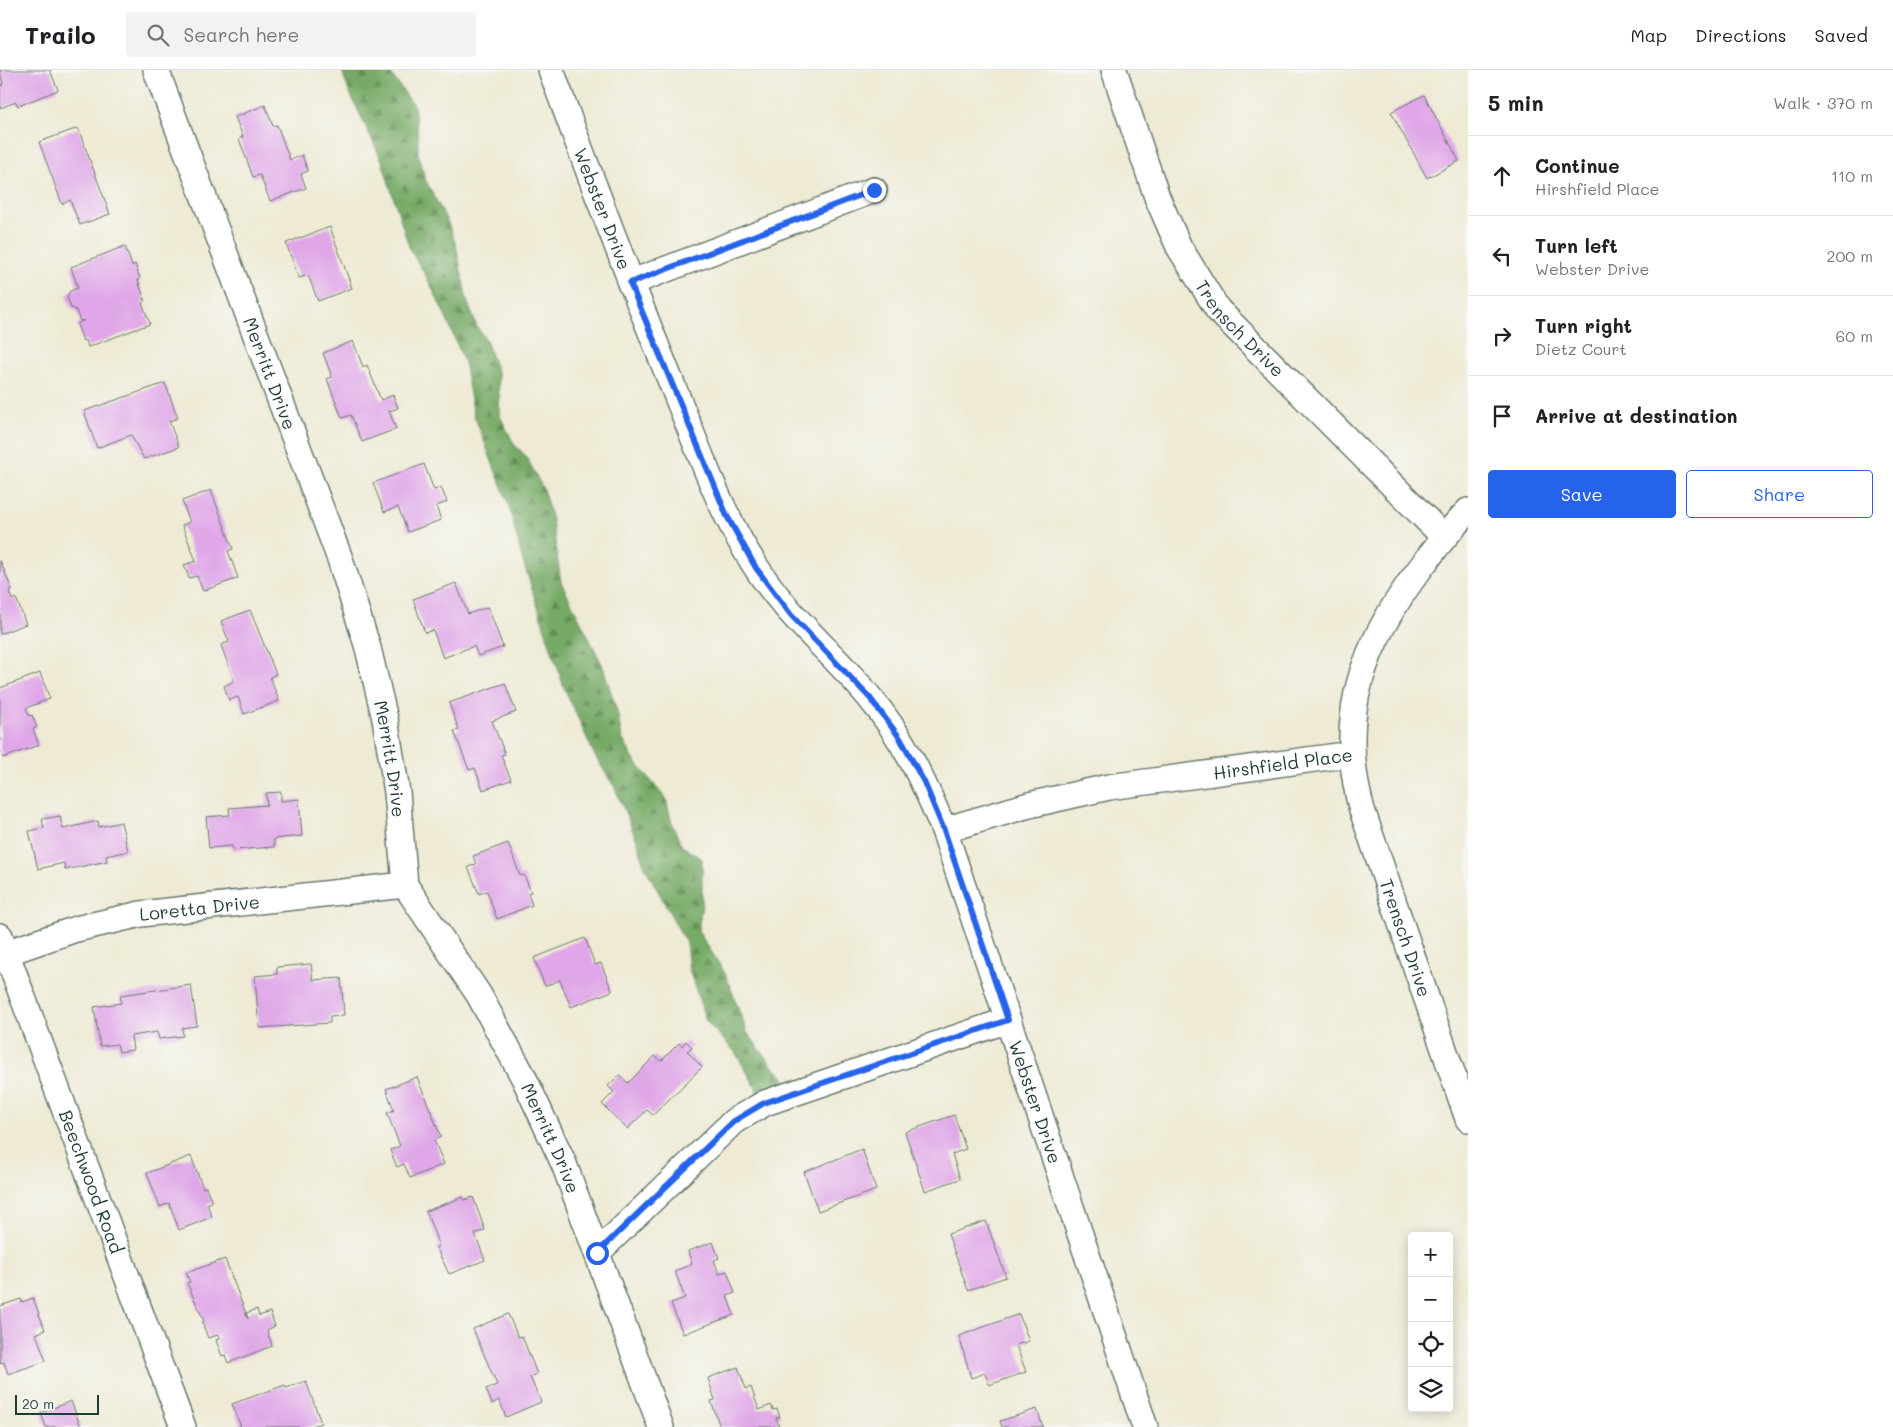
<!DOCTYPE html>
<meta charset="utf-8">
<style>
body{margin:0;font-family:Mali,sans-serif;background:#f2f2f2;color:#202124}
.controls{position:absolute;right:15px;bottom:15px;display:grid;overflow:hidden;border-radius:5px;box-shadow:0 2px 12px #0003}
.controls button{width:45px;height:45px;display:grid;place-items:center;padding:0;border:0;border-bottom:1px solid #e0e0e0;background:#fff;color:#202124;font:25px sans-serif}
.scale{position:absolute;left:15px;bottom:12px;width:84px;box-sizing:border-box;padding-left:5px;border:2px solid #1f3d34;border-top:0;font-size:14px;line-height:18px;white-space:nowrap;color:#1f3d34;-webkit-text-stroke:4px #f6f6f2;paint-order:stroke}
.stop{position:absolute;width:15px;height:15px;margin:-11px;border:4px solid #2563eb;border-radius:50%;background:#fff}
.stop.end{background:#2563eb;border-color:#fff;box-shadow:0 1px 5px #0008}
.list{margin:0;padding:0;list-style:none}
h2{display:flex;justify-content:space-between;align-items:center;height:65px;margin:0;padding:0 20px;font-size:21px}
h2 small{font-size:16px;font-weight:400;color:#757577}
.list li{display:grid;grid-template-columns:32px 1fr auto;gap:15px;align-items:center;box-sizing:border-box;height:80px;padding:0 20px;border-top:1px solid #e0e0e0}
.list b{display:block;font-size:19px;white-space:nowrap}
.list p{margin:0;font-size:16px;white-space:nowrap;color:#757577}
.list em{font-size:16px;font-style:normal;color:#757577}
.actions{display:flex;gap:10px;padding:15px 20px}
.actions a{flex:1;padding:11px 0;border:1px solid #2563eb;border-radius:5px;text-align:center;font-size:18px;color:#2563eb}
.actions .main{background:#2563eb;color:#fff}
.icon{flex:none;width:28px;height:28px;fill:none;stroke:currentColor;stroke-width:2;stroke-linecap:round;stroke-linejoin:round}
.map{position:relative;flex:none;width:1468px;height:1357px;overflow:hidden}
header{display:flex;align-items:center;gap:30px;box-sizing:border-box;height:70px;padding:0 25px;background:#fff;border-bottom:1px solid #e0e0e0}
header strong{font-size:24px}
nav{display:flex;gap:28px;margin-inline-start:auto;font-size:18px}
.search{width:350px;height:45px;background:#f2f2f2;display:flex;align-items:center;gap:12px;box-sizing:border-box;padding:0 18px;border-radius:5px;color:#757577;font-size:19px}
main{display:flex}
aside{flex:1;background:#fff}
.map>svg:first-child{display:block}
.forest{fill:url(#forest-firs);stroke:#4b744d}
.building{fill:#e0a7e8}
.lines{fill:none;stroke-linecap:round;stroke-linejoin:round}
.minor-casing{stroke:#677a6c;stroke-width:28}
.minor{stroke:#fff;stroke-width:25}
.route{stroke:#2563eb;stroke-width:6}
.labels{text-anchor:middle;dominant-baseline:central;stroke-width:4;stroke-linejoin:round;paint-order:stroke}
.street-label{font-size:18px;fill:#1f3d34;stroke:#f6f6f2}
</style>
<header>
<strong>Trailo</strong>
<div class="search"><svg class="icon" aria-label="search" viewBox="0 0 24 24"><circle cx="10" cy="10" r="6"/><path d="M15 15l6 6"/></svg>Search here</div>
<nav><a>Map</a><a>Directions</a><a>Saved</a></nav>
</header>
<main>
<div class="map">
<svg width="1468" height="1357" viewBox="0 0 1468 1357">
<defs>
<pattern id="forest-firs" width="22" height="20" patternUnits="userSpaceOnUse" patternTransform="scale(1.25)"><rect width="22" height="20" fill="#7a6"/><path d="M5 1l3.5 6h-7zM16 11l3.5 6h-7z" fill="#618c55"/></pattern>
</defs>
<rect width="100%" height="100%" fill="#f6f6f2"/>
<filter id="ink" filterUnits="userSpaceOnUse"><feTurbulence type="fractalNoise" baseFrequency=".02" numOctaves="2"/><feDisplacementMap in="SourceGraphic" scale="10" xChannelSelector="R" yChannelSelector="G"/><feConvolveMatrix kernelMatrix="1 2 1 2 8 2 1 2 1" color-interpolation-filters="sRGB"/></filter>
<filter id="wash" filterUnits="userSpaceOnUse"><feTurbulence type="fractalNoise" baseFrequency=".0096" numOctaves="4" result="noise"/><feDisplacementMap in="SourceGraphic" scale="20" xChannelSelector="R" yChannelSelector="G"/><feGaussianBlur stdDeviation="1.12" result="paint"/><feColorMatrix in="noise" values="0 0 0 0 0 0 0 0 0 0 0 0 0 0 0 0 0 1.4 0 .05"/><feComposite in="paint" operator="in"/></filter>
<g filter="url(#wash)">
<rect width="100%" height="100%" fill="#eeead4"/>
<polygon class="forest" points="342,0 388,0 414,36 418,65 418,83 425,109 448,153 456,175 467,231 477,257 486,270 498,305 500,346 514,374 526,386 543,419 552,450 561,512 602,594 617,641 622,668 634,690 666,729 672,754 682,776 702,789 702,834 698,861 725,903 747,962 770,993 794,1018 753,1040 757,1019 735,982 706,951 689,899 686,873 644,795 638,773 615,718 595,686 563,615 522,488 508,433 474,345 464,292 445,245 426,206 410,180 382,91 348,19"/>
<g id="blocks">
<g class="building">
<polygon points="0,0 50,0 58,20 18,36 16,32 0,38 0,16 3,15"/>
<polygon points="1424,25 1459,91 1427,108 1391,42"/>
<polygon points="265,35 273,56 277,55 290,90 302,85 308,101 301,104 306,118 270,131 260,105 253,107 239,69 243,67 235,47"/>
<polygon points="78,58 110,144 80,155 70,130 62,134 39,72"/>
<polygon points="330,157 352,218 318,231 308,205 299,208 286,173"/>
<polygon points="125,176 132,196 135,194 140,209 138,210 145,231 142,233 150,254 88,277 86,270 83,271 77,254 84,250 80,251 76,240 71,238 67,227 70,221 78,218 71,197"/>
<polygon points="353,271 363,297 367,295 381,330 393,325 398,338 389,341 396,359 362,372 351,345 342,348 327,309 332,307 323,283"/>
<polygon points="165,313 178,348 169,351 179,377 144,389 131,365 97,378 84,341"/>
<polygon points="424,394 434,420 441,417 447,432 436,436 441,450 408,462 398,437 384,442 373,413"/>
<polygon points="211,420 233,479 228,481 238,508 203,521 197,506 189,508 184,495 196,491 182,455 190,452 182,431"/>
<polygon points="0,490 12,520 9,521 12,530 16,528 26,554 0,564"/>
<polygon points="456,513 468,544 488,537 503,577 478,586 474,576 443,588 433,560 425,563 413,529"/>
<polygon points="250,540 276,604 270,607 279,631 244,644 238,627 229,630 224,616 234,611 221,575 229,572 221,551"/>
<polygon points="40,603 50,629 26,638 29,646 32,645 37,657 33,659 39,675 3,688 0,680 0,618"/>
<polygon points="505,613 516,642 492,651 505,684 501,685 511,710 483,720 475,698 469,700 454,661 459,660 449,633"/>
<polygon points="281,722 281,731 299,729 302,766 274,769 274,777 233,780 232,776 209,778 206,747 230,745 229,738 267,735 266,723"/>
<polygon points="60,746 63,759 98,751 99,757 121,752 128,781 106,786 107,791 65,800 64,793 38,799 29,761 44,758 42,749"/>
<polygon points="508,773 520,806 524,805 531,822 528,823 532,835 497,849 487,821 479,824 468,797 476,794 473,786"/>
<polygon points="585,868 595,895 601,893 612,921 571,937 560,910 545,916 534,888"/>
<polygon points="311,894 313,910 341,908 344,945 330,946 330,953 259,958 255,906 277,904 277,897"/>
<polygon points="191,915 197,956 182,958 183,966 159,969 157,962 131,966 133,980 119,982 117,974 100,976 94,937 121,933 120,925"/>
<polygon points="686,971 692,977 687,981 702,997 653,1045 647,1040 627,1059 602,1034 614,1022 608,1016 619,1005 628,1013 655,986 661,991 679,973 682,976"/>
<polygon points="417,1007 441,1067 434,1070 444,1094 410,1108 404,1094 397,1097 390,1080 400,1076 387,1043 394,1040 386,1019"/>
<polygon points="954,1045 966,1079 952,1084 960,1109 925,1121 905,1062"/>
<polygon points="862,1079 876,1120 818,1141 804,1102"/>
<polygon points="191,1086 203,1118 206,1117 212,1132 207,1134 212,1147 179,1160 169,1133 160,1137 147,1103"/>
<polygon points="463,1127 464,1130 473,1127 485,1160 475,1164 485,1190 449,1204 436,1177 439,1176 426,1141"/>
<polygon points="986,1151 1006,1207 968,1220 948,1164"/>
<polygon points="713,1172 719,1188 714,1190 719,1204 727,1201 735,1223 727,1226 734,1245 683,1264 671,1233 685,1228 675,1201 692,1194 688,1181"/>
<polygon points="225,1189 248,1249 246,1243 257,1239 259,1246 270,1242 275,1256 267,1260 272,1276 228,1293 225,1285 222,1286 216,1270 219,1269 218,1265 208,1268 202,1252 204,1251 187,1213 190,1212 186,1203"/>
<polygon points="33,1228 45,1260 36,1264 46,1291 8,1304 4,1292 1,1293 0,1289 0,1236 21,1229 22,1232"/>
<polygon points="508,1244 518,1267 522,1266 537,1304 530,1307 541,1332 506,1347 499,1330 492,1334 486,1319 497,1315 473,1259"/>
<polygon points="1019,1244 1029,1271 1016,1275 1026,1302 989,1315 985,1303 971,1308 959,1266"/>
<polygon points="738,1297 746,1319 751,1317 759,1340 771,1335 773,1340 777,1339 780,1347 776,1348 779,1357 720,1357 711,1331 715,1330 708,1308"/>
<polygon points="306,1311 321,1353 309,1357 241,1357 232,1334 285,1315 286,1318"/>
<polygon points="71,1331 81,1357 46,1357 41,1343"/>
<polygon points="1037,1339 1043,1357 1002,1357 1000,1351"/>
</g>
</g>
</g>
<g filter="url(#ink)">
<use href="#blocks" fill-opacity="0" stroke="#677a6c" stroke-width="1"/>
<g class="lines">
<defs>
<g id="minor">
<path id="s1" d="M156,0L340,489L368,578L385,649L397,722L405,815L479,925L524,1008L564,1094L661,1357"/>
<path id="s2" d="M551,0C591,109 632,217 676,324C700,383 721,444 756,497C788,547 833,583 870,628C903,667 924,712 944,760L1145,1357"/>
<path id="s3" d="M1114,0L1157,127L1179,177L1218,240L1444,467"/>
<polyline points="630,213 874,120"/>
<path id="s4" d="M1468,441C1451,458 1436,477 1422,496C1364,572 1335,644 1362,740L1468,1049"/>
<path id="s5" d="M944,760L1029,735L1109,717L1352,684"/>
<path id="s6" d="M0,866L183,1357"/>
<path id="s7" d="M0,885L76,859L141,844L405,815"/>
<polyline points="597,1183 734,1051 765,1033 1008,950"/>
</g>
</defs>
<use href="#minor" class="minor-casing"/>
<use href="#minor" class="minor"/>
</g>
</g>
<g class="lines" filter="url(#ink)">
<polyline class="route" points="597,1183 734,1051 764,1033 1008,950 944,760 924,712 900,668 870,628 791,545 756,498 727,446 630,213 874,120"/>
</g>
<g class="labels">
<g class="street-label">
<text stroke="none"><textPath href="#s2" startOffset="148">Webster Drive</textPath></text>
<text stroke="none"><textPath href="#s3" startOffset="291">Trensch Drive</textPath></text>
<text stroke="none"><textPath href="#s1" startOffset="324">Merritt Drive</textPath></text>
<text stroke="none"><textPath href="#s1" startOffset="729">Merritt Drive</textPath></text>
<text stroke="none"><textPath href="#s5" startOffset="346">Hirshfield Place</textPath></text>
<text stroke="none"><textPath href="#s7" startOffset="206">Loretta Drive</textPath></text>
<text stroke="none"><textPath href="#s4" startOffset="469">Trensch Drive</textPath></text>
<text stroke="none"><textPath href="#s2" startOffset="1151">Webster Drive</textPath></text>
<text stroke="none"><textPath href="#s1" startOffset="1149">Merritt Drive</textPath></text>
<text stroke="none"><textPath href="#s6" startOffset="262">Beechwood Road</textPath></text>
</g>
</g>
</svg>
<div class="controls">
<button>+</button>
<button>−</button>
<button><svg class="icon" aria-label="locate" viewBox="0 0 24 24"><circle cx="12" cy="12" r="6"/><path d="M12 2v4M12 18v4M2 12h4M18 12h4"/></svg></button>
<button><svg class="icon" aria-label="layers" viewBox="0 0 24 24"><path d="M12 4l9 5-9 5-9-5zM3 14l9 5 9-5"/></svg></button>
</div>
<div class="scale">20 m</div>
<div class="stop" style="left:597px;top:1183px"></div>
<div class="stop end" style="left:874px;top:120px"></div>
</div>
<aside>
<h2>5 min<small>Walk · 370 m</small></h2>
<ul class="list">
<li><svg class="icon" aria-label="ahead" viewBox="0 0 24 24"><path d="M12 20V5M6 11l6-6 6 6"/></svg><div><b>Continue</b><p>Hirshfield Place</p></div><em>110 m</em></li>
<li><svg class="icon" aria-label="left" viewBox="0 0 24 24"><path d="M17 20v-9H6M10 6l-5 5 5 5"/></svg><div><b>Turn left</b><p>Webster Drive</p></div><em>200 m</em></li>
<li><svg class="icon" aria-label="right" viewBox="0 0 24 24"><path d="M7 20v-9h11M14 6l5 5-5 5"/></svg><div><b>Turn right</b><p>Dietz Court</p></div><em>60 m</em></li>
<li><svg class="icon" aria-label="arrive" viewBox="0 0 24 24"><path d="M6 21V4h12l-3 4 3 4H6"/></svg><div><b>Arrive at destination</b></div></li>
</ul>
<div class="actions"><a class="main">Save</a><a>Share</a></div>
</aside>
</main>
